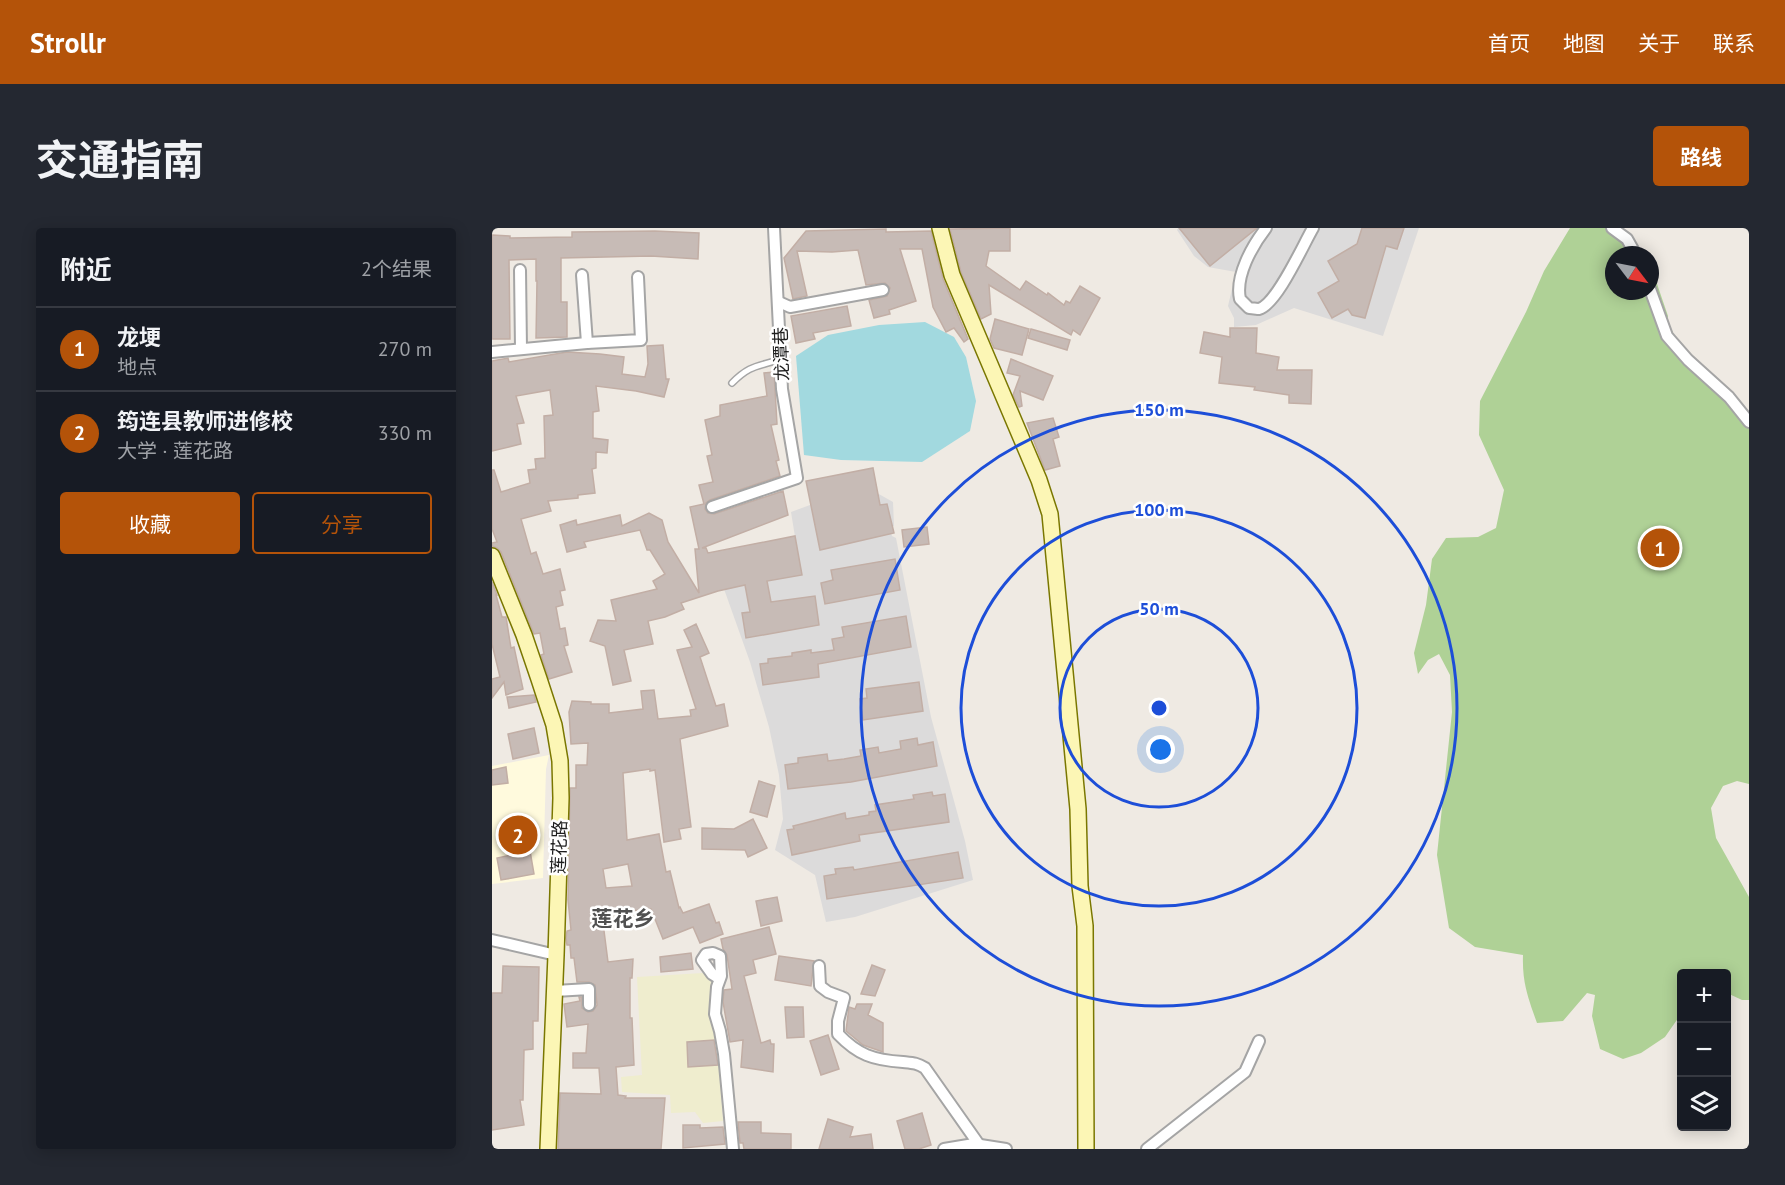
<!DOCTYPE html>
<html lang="zh">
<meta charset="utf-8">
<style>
body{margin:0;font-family:"PT Sans","Noto Sans SC",sans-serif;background:#242831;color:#f1f3f6}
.controls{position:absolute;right:18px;bottom:18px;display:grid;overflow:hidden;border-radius:6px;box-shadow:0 3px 15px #0003}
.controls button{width:54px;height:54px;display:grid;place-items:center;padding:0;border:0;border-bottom:2px solid #363941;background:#171b24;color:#f1f3f6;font:30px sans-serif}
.compass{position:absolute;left:1113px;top:18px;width:54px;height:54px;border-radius:50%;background:#171b24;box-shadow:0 3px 15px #0003;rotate:122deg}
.you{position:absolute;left:669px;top:522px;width:21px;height:21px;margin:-15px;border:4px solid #fff;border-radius:50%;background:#1a73e8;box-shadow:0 0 0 9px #1a73e833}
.badge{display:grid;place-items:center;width:39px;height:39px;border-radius:50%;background:#b45309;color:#fff;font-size:20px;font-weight:700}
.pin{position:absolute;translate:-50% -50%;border:3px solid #fff;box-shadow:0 2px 6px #0006}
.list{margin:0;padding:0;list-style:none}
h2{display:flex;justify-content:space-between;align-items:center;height:78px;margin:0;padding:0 24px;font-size:26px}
h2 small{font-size:20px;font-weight:400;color:#9ea1a6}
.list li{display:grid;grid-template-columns:39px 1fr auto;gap:18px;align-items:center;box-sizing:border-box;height:84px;padding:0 24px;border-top:2px solid #363941}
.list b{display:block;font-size:22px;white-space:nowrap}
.list p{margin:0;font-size:20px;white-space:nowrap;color:#9ea1a6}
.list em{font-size:20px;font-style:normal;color:#9ea1a6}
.actions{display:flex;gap:12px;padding:18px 24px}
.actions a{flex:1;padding:14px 0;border:2px solid #b45309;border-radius:6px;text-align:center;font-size:21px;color:#b45309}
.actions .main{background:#b45309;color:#fff}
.icon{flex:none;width:33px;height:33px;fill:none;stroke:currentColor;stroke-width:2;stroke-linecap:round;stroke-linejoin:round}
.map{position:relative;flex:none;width:1257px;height:921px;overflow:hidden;border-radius:6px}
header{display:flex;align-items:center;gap:36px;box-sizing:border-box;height:84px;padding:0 30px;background:#b45309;color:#fff}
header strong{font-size:28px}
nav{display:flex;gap:33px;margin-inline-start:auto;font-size:21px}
.intro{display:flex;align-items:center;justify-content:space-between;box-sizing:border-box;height:144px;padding:0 36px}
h1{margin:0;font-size:42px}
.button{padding:15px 27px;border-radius:6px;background:#b45309;color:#fff;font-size:21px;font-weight:700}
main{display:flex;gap:36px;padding:0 36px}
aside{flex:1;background:#171b24;border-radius:6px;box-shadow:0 3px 15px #0003}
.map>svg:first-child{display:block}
.residential{fill:#dcdbdb}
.education{fill:#fffadd}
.farmland{fill:#efedce}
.forest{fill:#afd196}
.water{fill:#a2d9df}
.building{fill:#c7bbb6;stroke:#c2aea5;stroke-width:1.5;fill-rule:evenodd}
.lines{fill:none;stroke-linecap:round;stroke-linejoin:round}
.lane-casing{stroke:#a5a5a5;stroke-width:8}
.street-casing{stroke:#a5a5a5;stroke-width:14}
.secondary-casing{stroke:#7a7700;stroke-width:18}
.lane{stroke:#fff;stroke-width:5}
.street{stroke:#fff;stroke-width:10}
.secondary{stroke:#fcf6b5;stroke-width:15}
.ring{fill:none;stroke:#1d4ed8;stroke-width:3}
.labels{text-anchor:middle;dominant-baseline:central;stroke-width:5;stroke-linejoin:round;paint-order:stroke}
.street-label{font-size:18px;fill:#1e1e1e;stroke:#fff}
.quarter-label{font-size:21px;font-weight:bold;fill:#515151;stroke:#fff}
.centre{fill:#1d4ed8;stroke:#fff;stroke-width:3}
.ring-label{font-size:18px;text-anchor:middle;font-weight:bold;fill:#1d4ed8;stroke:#fff;stroke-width:5;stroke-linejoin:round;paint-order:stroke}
</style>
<header>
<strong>Strollr</strong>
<nav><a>首页</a><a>地图</a><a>关于</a><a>联系</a></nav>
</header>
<div class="intro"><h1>交通指南</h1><a class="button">路线</a></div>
<main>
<aside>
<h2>附近<small>2个结果</small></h2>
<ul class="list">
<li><span class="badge">1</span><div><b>龙埂</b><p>地点</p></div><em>270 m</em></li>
<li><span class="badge">2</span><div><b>筠连县教师进修校</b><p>大学 · 莲花路</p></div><em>330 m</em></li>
</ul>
<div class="actions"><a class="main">收藏</a><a>分享</a></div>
</aside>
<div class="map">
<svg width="1257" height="921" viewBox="0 0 1257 921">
<rect width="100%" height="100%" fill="#efeae3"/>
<g class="residential">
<polygon points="686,0 927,0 891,108 802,80 764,97 742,99 742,90 736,78 744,44 716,39 702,28 685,2"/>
<polygon points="385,265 401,274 402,298 397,300 400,308 404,310 439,489 473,613 481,652 363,689 334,694 323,647 283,622 291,591 287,547 277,499 258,434 232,361 309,346 299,284 318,277"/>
</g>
<polygon class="education" points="57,527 54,541 51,650 0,656 0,538"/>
<polygon class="farmland" points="211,745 220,755 225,812 195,814 196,839 227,837 231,893 211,895 203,884 179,885 178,867 130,864 129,849 150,847 145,749"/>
<path class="forest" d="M1078,0H1126L1147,27H1122V63H1158V42L1163,50L1176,88L1175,92L1192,128L1257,195V556L1245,553L1231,558L1219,580L1224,610L1257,669V772H1250L1235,765L1234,746H1190L1189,786L1173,809L1149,825L1131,831L1108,821L1100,788L1103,767L1095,765L1071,793L1045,795C1036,770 1030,754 1031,727L983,719L957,700L945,627L960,484L958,447L947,426L936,432L926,446L922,425L934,377L940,331L954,310L986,309L1004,300L1012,262L987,207L988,173L1034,84L1052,43Z"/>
<polygon class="water" points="433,94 462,109 474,129 484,173 478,203 430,234 349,232 312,227 304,128 336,107 387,97"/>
<g class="building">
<polygon points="518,0 518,23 497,23 494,38 528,62 534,53 555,67 556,65 572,77 574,73 578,75 588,58 608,70 588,107 581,102 579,107 497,57 499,86 489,91 469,44 458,1"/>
<polygon points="687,0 765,0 718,38"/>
<polygon points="870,0 912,0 905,21 894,18 873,90 860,87 856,81 840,90 826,65 847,53 836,33 865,16"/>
<polygon points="394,1 394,4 439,3 451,51 476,111 472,114 462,100 454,104 441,79 430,21 408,21 424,73 397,82 398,86 382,90 377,72 395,68 398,60 393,55 374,57 366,22 340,24 305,23 315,68 301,71 292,30 314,3"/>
<polygon points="163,3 207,5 206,31 159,28 69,30 69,74 75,74 75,109 44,110 45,53 44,53 44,31 17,32 18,111 0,111 0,7 18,8 18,10 80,9 80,4"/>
<polygon points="355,78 359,98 321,105 323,111 304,115 299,88"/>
<polygon points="503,91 537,101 530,127 502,120 498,111"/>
<polygon points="738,100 765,100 764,125 787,129 785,142 820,142 819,176 797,175 797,167 762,162 763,159 727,155 730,129 708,125 712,104 738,109"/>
<polygon points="539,101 578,112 575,122 536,110"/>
<polygon points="171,117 174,151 177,151 172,169 144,163 104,158 107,183 101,184 101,210 116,212 115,225 104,224 104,240 100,241 103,265 86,267 86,270 56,273 59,283 29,291 39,326 44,324 51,346 68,341 73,362 68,363 71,377 64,379 68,401 73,400 76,417 72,418 80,444 57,451 49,427 52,426 48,405 42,406 9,324 5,320 0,318 0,315 5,314 0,301 0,242 2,242 9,264 38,255 36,242 44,241 43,231 53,230 52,188 61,187 58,162 24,168 32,195 25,196 29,216 0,223 0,133 16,130 17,134 75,124 108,126 132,129 130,146 153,149 156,136 155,118"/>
<polygon points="519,131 561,148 551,172 528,163 530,178 527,179 521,167 528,148 515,145"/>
<polygon points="282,144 285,196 279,197 287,232 284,233 288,248 218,272 214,275 213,281 216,285 222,286 291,263 296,287 210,320 214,320 216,325 303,308 310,347 275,353 279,374 323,368 327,397 254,410 250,385 258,384 253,357 226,363 189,375 192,381 173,389 156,393 161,416 132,422 139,453 121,457 113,418 98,413 106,392 124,393 119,372 165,361 161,353 173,346 158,322 155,322 148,302 92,314 94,319 75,324 68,297 84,292 85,297 128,287 130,298 157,285 170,292 176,314 207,365 203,321 207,321 198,279 212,276 207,257 221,254 215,228 220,227 213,192 228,188 228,177 275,168 272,145"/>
<polygon points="561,190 567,209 561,211 568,238 553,242 535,195"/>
<polygon points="381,240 388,277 395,276 402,305 328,322 314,253"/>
<polygon points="435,299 437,316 412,319 410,302"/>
<polygon points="403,331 408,362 333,376 329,355 341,352 339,342"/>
<polygon points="0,354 5,367 4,367 10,389 14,389 19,420 22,419 31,461 14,467 12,454 0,470 0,451 8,449 0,416"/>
<polygon points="414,388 419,419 326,436 327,449 271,457 268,436 276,435 276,431 300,428 300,425 319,422 319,425 342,422 340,411 352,409 350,399"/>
<path d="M204,396L217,425L208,429L224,478L232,476L236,498L188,511L199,599L187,601L189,611L172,614L163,542L158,543V541L131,545L135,612L167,606L174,644L178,643L187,680L188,679L191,685L217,676L224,695L227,694L231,706L208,715L201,699L171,711L159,681L116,685L117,694L111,695L116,734L141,731L140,750H138V790H140L142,837L124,839L126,867L134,868L133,870H173L169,921H66L68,865L109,866L107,840H81V825H94L96,796L75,799L72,776L88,773L87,769H90V780L96,784L101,783L105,777L103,757L97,754H85L82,730H79L78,717H75L74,710L75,703L79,702L76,672L78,560H84V537H95L96,515L79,516L77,484L80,473L99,474V476H117V485L151,481L149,463L162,462L166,491L199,488L198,482L204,481L185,422L200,419L192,402ZM136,636L140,658L114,660L111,641Z"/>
<polygon points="427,454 431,483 371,492 368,471 375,470 374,461"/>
<polygon points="42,467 44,474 17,480 15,469"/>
<polygon points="42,500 47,525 21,531 16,506"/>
<polygon points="425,510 426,517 441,514 445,538 359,554 296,561 293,537 306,535 306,530 335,526 336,533 352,531 369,528 368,522 386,519 387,525 409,521 408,513"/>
<polygon points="14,539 16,555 0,557 0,542"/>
<polygon points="267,553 283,558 275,589 258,584"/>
<polygon points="440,564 441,568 453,566 457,594 367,607 368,613 300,627 295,602 302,601 301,598 353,585 354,591 377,587 377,584 384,583 383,577 422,571 421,567"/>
<polygon points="261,591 275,620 256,629 253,622 210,621 210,600 242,601"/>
<polygon points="38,623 42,646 9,652 5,630"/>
<polygon points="466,624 471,650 335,671 332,648 344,646 343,641 361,639 362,642"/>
<polygon points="285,669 290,693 269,698 264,673"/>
<polygon points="277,699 284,726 261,732 264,745 252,748 269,815 278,812 279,816 282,816 281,844 249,839 251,812 238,814 231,774 232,762 240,761 235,727 231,721 229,711"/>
<polygon points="199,725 201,741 169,744 168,729"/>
<polygon points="287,728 322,733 319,758 283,752"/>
<polygon points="380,737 393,742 383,768 369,766"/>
<polygon points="11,738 47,739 46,793 41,793 41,821 32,822 31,872 28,872 32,897 0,902 0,765 10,765"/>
<polygon points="365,776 380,776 376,787 391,795 391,824 371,817 354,803 357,779 363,781"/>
<polygon points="293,779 311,779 312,809 295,810"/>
<polygon points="336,807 347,841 329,847 318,813"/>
<polygon points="222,812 226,837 196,839 195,814"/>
<polygon points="430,885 439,917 427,921 413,921 405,893"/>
<polygon points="336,891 361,899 358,909 379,906 381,921 327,921"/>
<polygon points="246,894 269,894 269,905 299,906 299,921 252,921 251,915 248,915"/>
<polygon points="191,897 208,897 208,900 231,899 233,916 191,920"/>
</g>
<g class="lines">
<defs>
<path id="lane" d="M240,155C259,136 266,139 289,131"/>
<g id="street">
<path d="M774,0C760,18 743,48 748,71L757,80C758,80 766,81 767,81C785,76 811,17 821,0"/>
<polyline points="1120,0 1135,11 1144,27"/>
<polyline points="28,42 29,121"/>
<polyline points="90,47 95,115"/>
<polyline points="1158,61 1175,108 1196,132 1237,169 1257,194"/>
<polyline points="287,74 298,79 391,62"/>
<polyline points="0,124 95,115 149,112 146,49"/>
<polyline points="220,279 305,250 290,161 282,0"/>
<polyline points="0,712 64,727"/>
<path d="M327,738L328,758L336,764L352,770L346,793V806C366,827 381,832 411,834C421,835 425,835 433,840L490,921"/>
<polyline points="228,751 220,746 210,732 214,726 221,725 228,728 229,748 225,759 223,786 228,803 232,826 241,921"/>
<polyline points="63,763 97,761 97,777"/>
<polyline points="452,921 482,916 514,921"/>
<polyline points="655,921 753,844 767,813"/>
</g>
<g id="secondary">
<polyline points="448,0 460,47 547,252 558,286 586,581 588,658 593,698 594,921"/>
<polyline points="0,328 32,407 47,451 62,497 68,533 69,570 64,727 56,921"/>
</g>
</defs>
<use href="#lane" class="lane-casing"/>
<use href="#street" class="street-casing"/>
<use href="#secondary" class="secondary-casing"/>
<use href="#lane" class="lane"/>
<use href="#street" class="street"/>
<use href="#secondary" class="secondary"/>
</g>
<g class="ring">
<circle cx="667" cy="480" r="99"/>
<circle cx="667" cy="480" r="198"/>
<circle cx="667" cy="480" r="298"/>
</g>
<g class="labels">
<g class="street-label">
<text transform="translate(289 126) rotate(-92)">龙潭巷</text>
<text transform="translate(67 619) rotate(-88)">莲花路</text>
</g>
<g class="quarter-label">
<text x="131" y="690">莲花乡</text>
</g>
</g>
<circle cx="667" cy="480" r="9" class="centre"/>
<g class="ring-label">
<text x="667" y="188">150 m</text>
<text x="667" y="288">100 m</text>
<text x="667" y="387">50 m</text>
</g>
</svg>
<div class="controls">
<button>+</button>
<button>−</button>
<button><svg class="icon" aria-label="layers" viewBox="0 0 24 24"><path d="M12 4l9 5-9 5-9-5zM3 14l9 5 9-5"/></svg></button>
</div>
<svg class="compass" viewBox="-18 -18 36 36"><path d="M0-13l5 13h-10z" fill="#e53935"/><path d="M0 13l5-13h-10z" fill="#9ea1a6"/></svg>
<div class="you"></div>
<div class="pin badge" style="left:1168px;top:320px">1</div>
<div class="pin badge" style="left:26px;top:607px">2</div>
</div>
</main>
